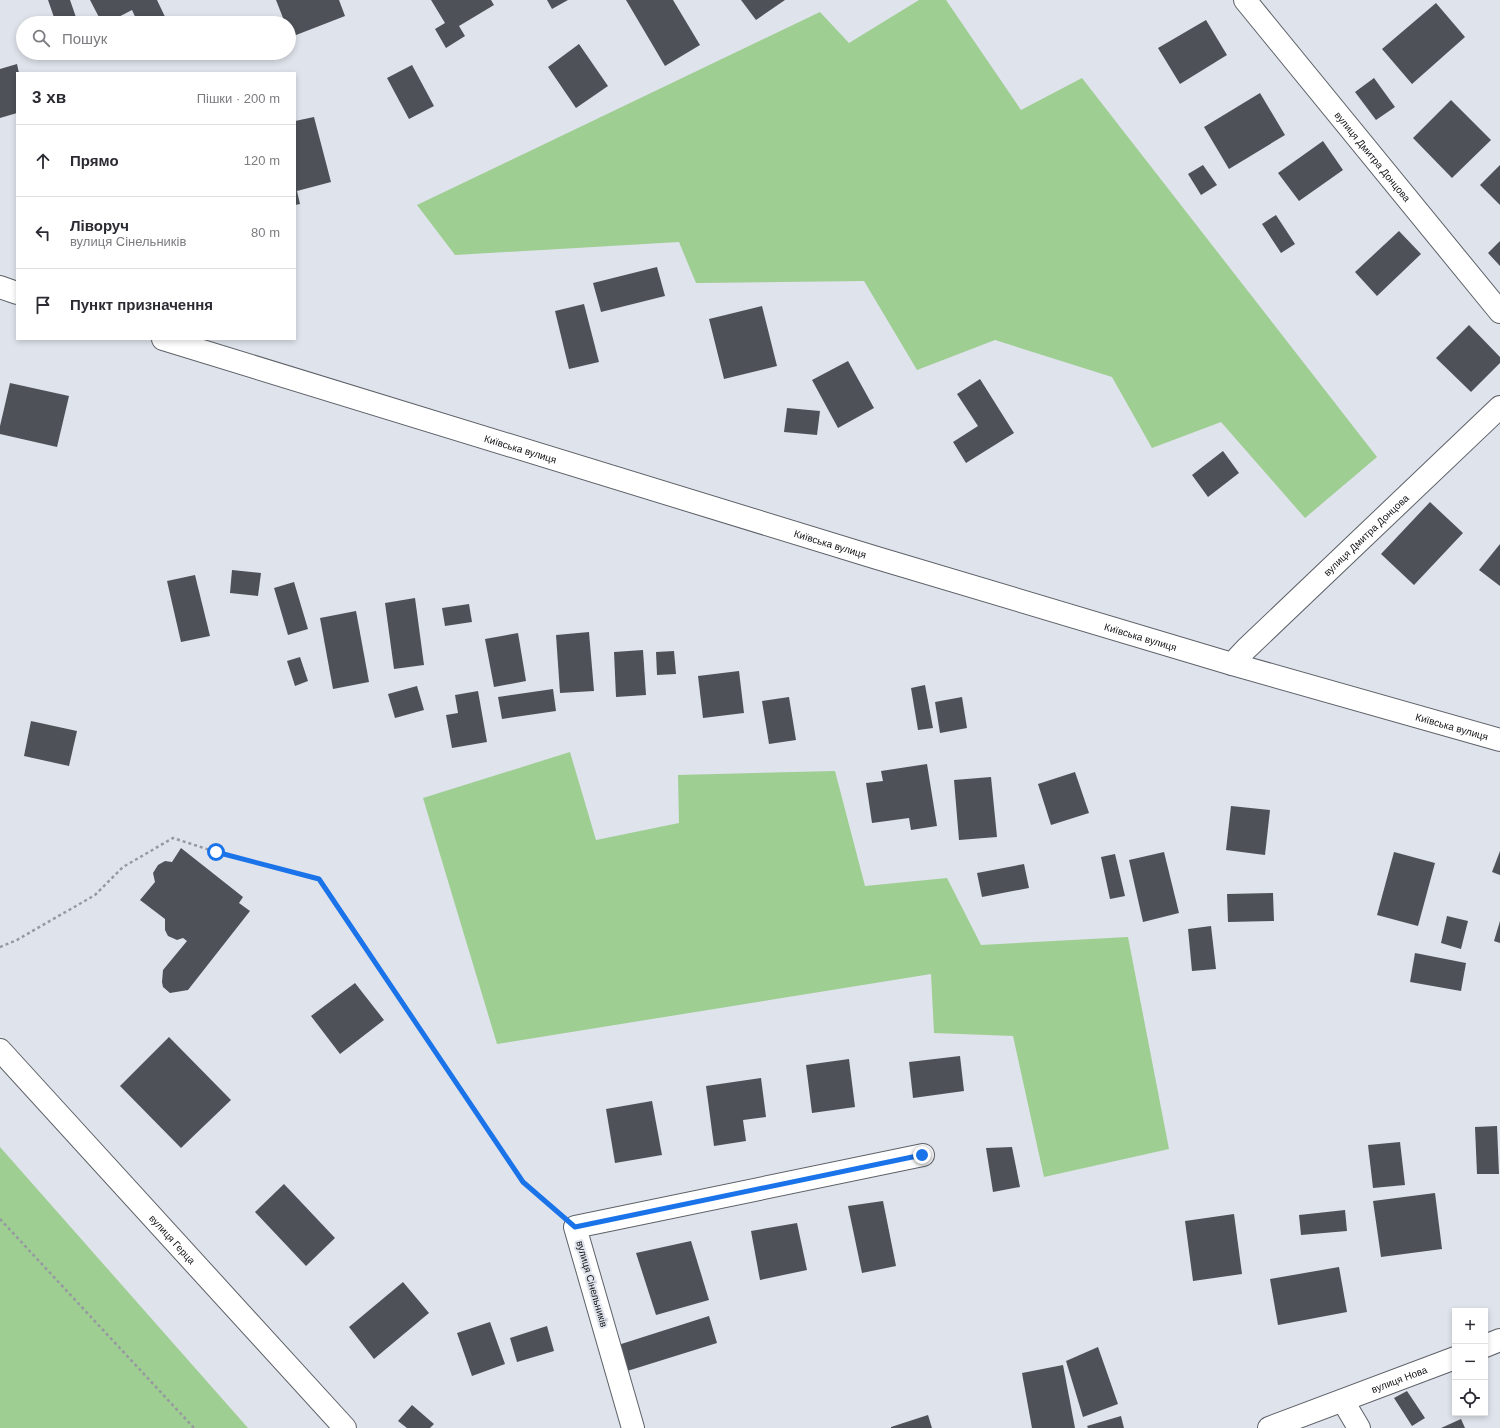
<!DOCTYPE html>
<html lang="uk">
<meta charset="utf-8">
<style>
body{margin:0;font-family:Arial,sans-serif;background:#f7f7f7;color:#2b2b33}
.controls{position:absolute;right:12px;bottom:12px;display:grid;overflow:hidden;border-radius:0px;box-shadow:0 2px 6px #0003}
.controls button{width:36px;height:36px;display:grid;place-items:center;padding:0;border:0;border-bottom:1px solid #e1e1e2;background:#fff;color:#2b2b33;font:20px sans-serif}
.stop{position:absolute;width:12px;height:12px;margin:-9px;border:3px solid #1a73e8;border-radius:50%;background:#fff}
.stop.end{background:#1a73e8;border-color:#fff;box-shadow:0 1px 4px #0008}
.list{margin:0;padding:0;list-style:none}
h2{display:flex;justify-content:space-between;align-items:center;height:52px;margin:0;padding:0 16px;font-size:17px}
h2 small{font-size:13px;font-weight:400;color:#7c7c81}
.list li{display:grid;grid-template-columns:26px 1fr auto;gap:12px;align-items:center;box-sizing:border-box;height:72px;padding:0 16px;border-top:1px solid #e1e1e2}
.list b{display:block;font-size:15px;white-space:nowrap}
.list p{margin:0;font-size:13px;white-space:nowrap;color:#7c7c81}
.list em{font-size:13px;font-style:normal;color:#7c7c81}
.icon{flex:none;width:22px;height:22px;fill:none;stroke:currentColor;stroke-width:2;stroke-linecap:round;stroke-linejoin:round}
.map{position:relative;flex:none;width:1500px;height:1428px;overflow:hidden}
.search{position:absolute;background:#fff;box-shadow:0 2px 6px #0003;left:16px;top:16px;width:280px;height:44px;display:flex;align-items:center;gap:10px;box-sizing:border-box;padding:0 14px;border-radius:22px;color:#7c7c81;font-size:15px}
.panel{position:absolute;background:#fff;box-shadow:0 2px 6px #0003;left:16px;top:72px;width:280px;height:268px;border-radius:0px}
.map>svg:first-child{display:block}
.green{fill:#9fce93}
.building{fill:#4e5258}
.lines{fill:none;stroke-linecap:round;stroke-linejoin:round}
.minor-casing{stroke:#5d6168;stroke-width:24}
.tertiary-casing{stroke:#5d6168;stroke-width:24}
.path{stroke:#9799a0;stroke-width:2.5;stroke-dasharray:3 3;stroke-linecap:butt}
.minor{stroke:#fff;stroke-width:22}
.tertiary{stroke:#fff;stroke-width:22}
.route{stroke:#1a73e8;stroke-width:5}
.labels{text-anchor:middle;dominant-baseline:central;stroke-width:4;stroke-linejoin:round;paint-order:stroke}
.street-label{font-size:10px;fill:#131417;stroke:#dfe3eb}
</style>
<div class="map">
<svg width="1500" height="1428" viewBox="0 0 1500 1428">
<rect width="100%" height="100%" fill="#dfe3eb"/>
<g class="green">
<polygon points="919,0 946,0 1021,110 1082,78 1377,457 1305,518 1221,422 1152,448 1112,377 995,340 917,370 864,281 696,283 679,242 455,255 417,205 820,12 849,43"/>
<polygon points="570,752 596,840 679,823 678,775 835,771 865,886 947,878 981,945 1128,937 1169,1149 1044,1177 1013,1036 934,1033 931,974 497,1044 423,798"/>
<polygon points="0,1147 248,1428 0,1428"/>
</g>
<g class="building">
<polygon points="48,0 70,0 78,23 56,23"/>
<polygon points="90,0 157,0 168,23 138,23 132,10 107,23 102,23"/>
<polygon points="276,0 339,0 345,16 291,37 289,33 289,23 285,23"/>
<polygon points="431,0 491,0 494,5 459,26 465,36 446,48 435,29 445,23"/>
<polygon points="547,0 568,0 552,9"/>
<polygon points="626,0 673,0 700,45 665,66"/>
<polygon points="741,0 785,0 756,20"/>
<polygon points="1436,3 1465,37 1412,84 1382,49"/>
<polygon points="1206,20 1227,55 1180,84 1158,48"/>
<polygon points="579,44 608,86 576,108 548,67"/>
<polygon points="17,64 19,73 17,73 17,113 0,118 0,69"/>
<polygon points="412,65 434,106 409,119 387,78"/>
<polygon points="1374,78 1395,107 1376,120 1355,92"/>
<polygon points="1260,93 1285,135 1229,169 1204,127"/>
<polygon points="1451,100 1491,140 1452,178 1413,138"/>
<polygon points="314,117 331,182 297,191 300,204 295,205 295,121"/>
<polygon points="1323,141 1343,170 1299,201 1278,173"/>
<polygon points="1203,165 1217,185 1201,195 1188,174"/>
<polygon points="1500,165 1500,205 1480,185"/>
<polygon points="1276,215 1295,244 1281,253 1262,224"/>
<polygon points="1399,231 1421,254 1377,296 1355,272"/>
<polygon points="1500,241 1500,266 1488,253"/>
<polygon points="657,267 665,296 601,312 593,283"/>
<polygon points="584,304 599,362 569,369 555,311"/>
<polygon points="762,306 777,366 724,379 709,319"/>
<polygon points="1469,325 1500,357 1500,363 1471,392 1436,358"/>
<polygon points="848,361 874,408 838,428 812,380"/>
<polygon points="980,379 1014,433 966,463 953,442 978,426 957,394"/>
<polygon points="10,383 69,396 57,447 0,434 0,426"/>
<polygon points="787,408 820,411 817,435 784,432"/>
<polygon points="1223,451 1239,473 1208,497 1192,475"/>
<polygon points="1430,502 1463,533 1414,585 1381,554"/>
<polygon points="1500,544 1500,586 1479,570"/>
<polygon points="232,570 261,573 258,596 230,593"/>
<polygon points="195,575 210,636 181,642 167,581"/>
<polygon points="294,582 308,629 288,635 274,588"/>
<polygon points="415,598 424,665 394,669 385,603"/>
<polygon points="469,604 472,622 445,626 442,608"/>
<polygon points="356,611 369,682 333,689 320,618"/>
<polygon points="589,632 594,691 560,693 556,635"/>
<polygon points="518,633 526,681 494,687 485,639"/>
<polygon points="643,650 646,695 616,697 614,652"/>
<polygon points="674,651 676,674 657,675 656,652"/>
<polygon points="300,657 308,681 295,686 287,661"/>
<polygon points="739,671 744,713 703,718 698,676"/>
<polygon points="925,685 933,728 918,730 911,688"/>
<polygon points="417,686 424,710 395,718 388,694"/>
<polygon points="553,689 556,711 502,719 498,697"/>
<polygon points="478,691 487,742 452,748 446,715 458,713 455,695"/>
<polygon points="789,697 796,740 769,744 762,701"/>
<polygon points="962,697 967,728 940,733 935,702"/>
<polygon points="31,721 77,731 69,766 24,756"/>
<polygon points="927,764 937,826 911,830 909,818 872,823 866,783 883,781 881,771"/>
<polygon points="1075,772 1089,813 1051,825 1038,784"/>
<polygon points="991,777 997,837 959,840 954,780"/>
<polygon points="1231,806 1270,810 1265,855 1226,850"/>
<polygon points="181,848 243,897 239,903 250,911 188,990 170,993 163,987 162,982 163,970 187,941 183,938 177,940 168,936 165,930 165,919 140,900 155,882 153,873 158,865 165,861 172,862"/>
<polygon points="1500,851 1500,875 1492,872"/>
<polygon points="1164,852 1179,913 1143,922 1129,860"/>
<polygon points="1394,852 1435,863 1418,926 1377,915"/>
<polygon points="1115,854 1125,896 1110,899 1101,857"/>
<polygon points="1024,864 1029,888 982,897 977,873"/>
<polygon points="1273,893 1274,921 1228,922 1227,894"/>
<polygon points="1447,916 1468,921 1461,949 1441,943"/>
<polygon points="1500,921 1500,943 1494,941"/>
<polygon points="1211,926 1216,969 1192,971 1188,929"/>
<polygon points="1415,953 1466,963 1461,991 1410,982"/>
<polygon points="355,983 384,1020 340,1054 311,1016"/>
<polygon points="169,1037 231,1100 181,1148 120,1086"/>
<polygon points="960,1056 964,1091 913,1098 909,1062"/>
<polygon points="849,1059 855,1107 812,1113 806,1065"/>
<polygon points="761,1078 766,1117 743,1120 746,1141 714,1146 706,1086"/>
<polygon points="652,1101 662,1155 615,1163 606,1109"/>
<polygon points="1497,1126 1499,1174 1477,1174 1475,1127"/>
<polygon points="1400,1142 1405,1185 1373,1188 1368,1145"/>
<polygon points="1012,1147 1020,1187 993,1192 986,1148"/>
<polygon points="284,1184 335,1238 306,1266 255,1212"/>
<polygon points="1435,1193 1442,1249 1381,1257 1373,1201"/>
<polygon points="883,1201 896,1266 862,1273 848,1206"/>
<polygon points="1345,1210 1347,1231 1301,1235 1299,1215"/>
<polygon points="1234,1214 1242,1274 1193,1281 1185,1221"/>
<polygon points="797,1223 807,1270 760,1280 751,1231"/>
<polygon points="691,1241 709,1300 656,1315 636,1253"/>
<polygon points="1339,1267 1347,1312 1278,1325 1270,1279"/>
<polygon points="403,1282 429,1313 374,1359 349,1327"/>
<polygon points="709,1316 717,1343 624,1372 615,1346"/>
<polygon points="490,1322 505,1364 472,1376 457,1333"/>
<polygon points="547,1326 554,1351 517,1362 510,1338"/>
<polygon points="1098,1347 1118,1404 1083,1417 1066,1361"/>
<polygon points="1063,1365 1075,1428 1032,1428 1022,1373"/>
<polygon points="1407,1391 1425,1418 1412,1426 1394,1398"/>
<polygon points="412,1405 434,1424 430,1428 407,1428 398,1421"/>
<polygon points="928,1415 932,1428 891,1428 891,1427"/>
<polygon points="1121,1416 1124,1428 1088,1428 1087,1426"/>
<polygon points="1461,1419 1465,1428 1441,1428"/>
</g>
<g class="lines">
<defs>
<g id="minor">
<path id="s1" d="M1245,0L1500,312"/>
<path id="s2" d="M1232,664L1246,649L1500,407"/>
<path id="s3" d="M0,1050L345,1428"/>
<polyline points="1485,1346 1500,1340"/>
<polyline points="1343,1401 1359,1428"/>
<polyline points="633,1428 575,1227 923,1155"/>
<path id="s4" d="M1269,1428L1455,1358"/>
</g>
<g id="tertiary">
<polyline points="0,287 17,293"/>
<path id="s5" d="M163,339L877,558L1232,664L1500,740"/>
</g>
</defs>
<use href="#minor" class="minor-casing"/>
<use href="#tertiary" class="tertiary-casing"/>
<g class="path">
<polyline points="0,947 17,940 95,895 123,867 173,838 216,852 319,879 523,1182 555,1209"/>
<polyline points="0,1219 194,1428"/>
</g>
<use href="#minor" class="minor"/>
<use href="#tertiary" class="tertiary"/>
</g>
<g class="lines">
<polyline class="route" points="216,852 319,879 523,1182 575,1227 922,1155"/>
</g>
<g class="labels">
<g class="street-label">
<text stroke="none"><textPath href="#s1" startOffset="202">вулиця Дмитра Донцова</textPath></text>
<text stroke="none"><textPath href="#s5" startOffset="374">Київська вулиця</textPath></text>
<text stroke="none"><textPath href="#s2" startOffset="186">вулиця Дмитра Донцова</textPath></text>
<text stroke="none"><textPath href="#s5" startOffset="698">Київська вулиця</textPath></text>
<text stroke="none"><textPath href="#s5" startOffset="1022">Київська вулиця</textPath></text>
<text stroke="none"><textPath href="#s5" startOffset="1346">Київська вулиця</textPath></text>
<text stroke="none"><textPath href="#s3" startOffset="256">вулиця Герца</textPath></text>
<text transform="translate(592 1284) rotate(74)">вулиця Сінельників</text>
<text stroke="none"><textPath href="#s4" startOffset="139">вулиця Нова</textPath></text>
</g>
</g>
</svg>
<div class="controls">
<button>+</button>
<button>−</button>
<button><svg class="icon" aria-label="locate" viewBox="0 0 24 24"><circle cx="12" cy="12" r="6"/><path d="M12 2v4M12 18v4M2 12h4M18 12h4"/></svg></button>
</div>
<div class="stop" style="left:216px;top:852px"></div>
<div class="stop end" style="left:922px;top:1155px"></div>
<div class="search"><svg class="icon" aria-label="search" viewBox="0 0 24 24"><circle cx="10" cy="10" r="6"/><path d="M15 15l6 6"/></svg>Пошук</div>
<section class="panel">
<h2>3 хв<small>Пішки · 200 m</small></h2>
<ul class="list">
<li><svg class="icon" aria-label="ahead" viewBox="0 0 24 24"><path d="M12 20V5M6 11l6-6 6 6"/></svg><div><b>Прямо</b></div><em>120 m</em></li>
<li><svg class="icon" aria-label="left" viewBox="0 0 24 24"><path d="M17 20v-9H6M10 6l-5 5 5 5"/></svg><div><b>Ліворуч</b><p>вулиця Сінельників</p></div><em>80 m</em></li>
<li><svg class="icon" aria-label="arrive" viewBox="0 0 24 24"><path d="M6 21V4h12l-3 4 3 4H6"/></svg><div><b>Пункт призначення</b></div></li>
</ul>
</section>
</div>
